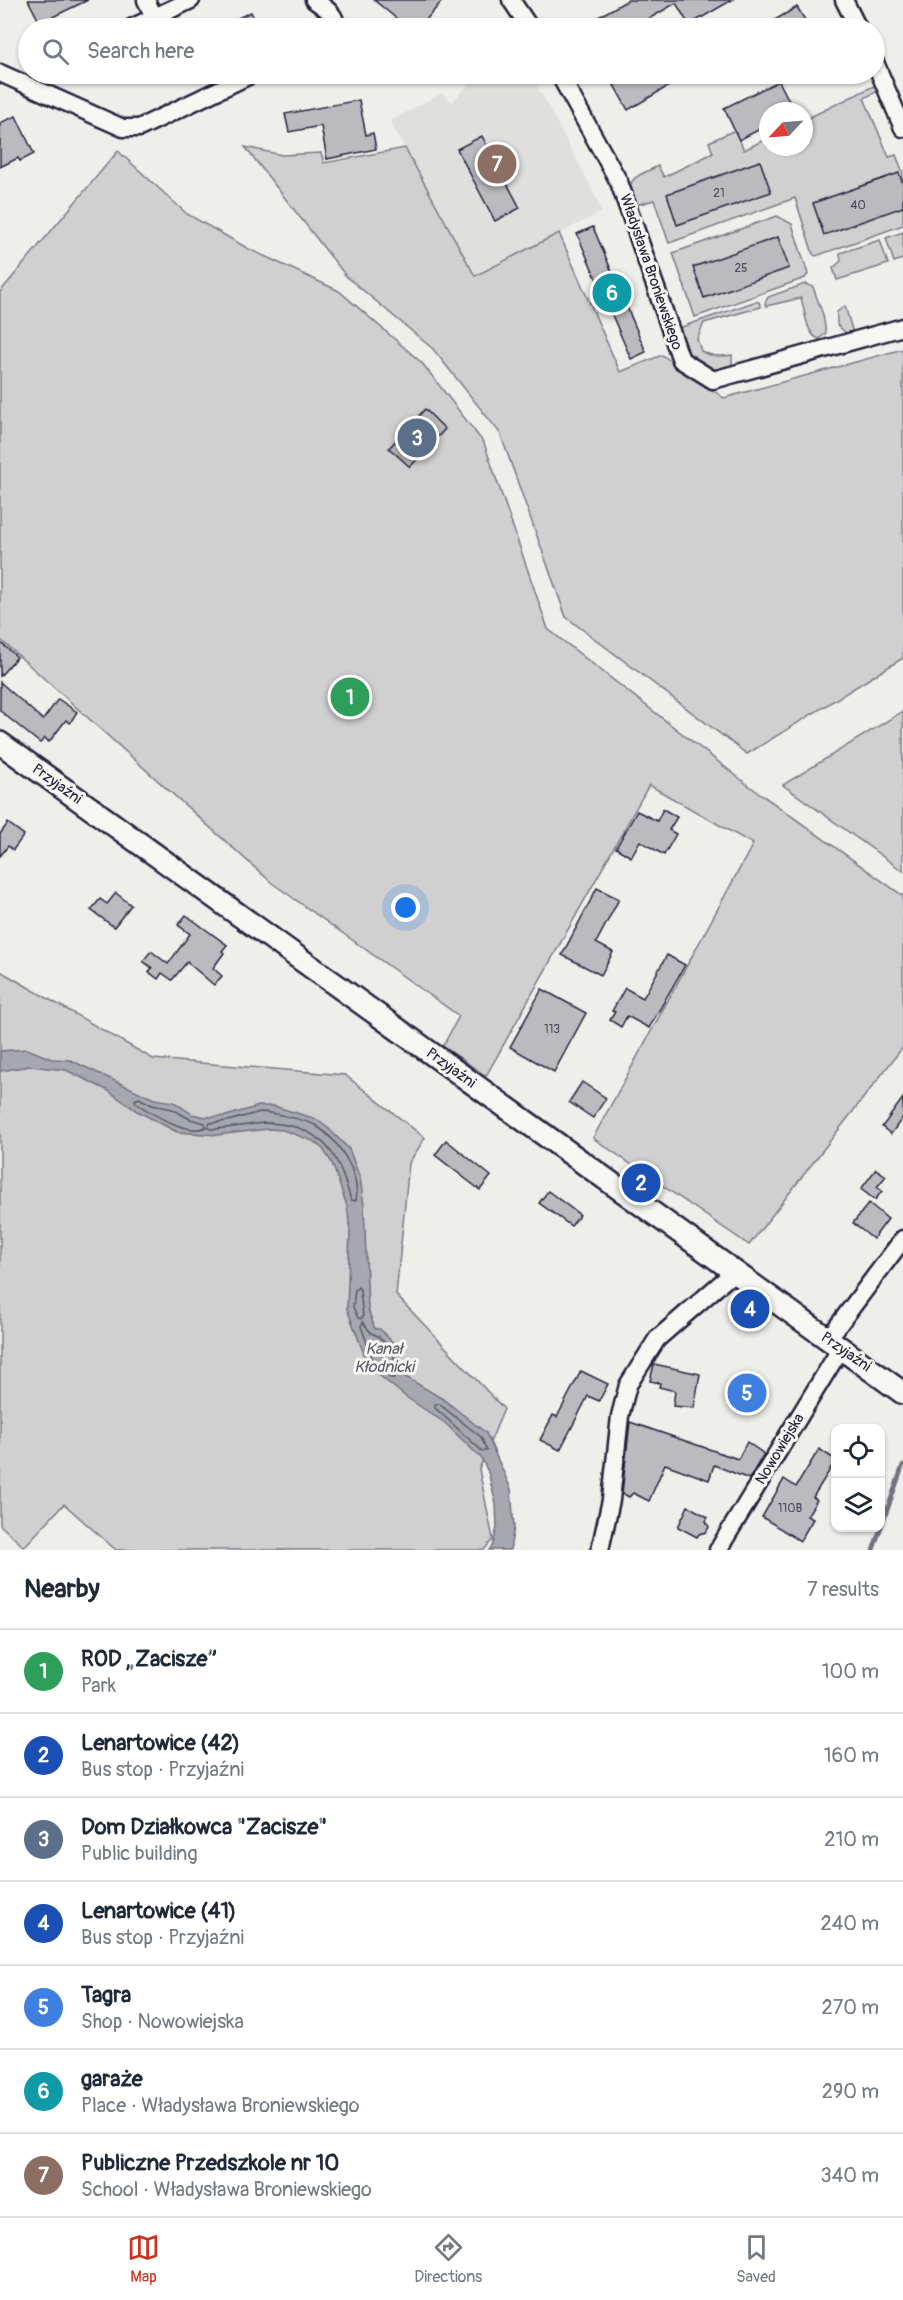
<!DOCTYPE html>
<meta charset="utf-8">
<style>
body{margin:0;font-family:Pangolin,sans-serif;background:#f6f6f7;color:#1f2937}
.controls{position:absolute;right:18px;bottom:18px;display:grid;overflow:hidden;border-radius:12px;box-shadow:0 2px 4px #0004}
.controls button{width:54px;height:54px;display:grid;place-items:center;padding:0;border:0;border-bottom:2px solid #e0e1e3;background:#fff;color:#1f2937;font:30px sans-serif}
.compass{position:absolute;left:759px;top:102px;width:54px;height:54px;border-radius:50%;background:#fff;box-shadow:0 2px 4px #0004;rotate:244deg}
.you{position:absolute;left:406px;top:908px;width:21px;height:21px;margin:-15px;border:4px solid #fff;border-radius:50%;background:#1a73e8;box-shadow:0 0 0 9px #1a73e833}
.badge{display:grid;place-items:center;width:39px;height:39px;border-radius:50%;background:#c8321e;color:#fff;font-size:20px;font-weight:700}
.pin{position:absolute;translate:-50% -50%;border:3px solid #fff;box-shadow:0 2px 6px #0006}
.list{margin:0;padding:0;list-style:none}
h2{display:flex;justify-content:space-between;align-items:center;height:78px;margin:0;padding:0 24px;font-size:26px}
h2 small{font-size:20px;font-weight:400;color:#747a83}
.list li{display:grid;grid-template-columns:39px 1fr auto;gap:18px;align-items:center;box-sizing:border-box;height:84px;padding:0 24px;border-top:2px solid #e0e1e3}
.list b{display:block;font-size:22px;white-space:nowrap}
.list p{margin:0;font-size:20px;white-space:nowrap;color:#747a83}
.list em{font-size:20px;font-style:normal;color:#747a83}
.icon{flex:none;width:33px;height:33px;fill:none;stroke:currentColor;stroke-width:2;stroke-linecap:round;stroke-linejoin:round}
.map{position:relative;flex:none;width:903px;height:1550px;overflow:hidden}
.search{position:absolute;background:#fff;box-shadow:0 2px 4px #0004;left:18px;right:18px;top:18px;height:66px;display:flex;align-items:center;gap:15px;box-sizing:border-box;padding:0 21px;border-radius:33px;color:#747a83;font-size:22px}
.sheet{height:666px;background:#fff}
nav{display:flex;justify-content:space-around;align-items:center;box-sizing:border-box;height:84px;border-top:2px solid #e0e1e3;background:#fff;font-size:16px;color:#747a83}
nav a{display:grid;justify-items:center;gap:3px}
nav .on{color:#c8321e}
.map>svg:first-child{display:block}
.built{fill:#dfdfde}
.green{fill:#d0d0d1;stroke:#797986;stroke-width:1.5}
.water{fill:#a7a7af;stroke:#727281;stroke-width:1.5}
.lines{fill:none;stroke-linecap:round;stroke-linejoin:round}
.shore{stroke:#575769;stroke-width:1.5}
.stream{stroke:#727281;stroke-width:4.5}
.building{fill:#bbbbbf;stroke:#22223b;stroke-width:1.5}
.minor-casing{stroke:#22223b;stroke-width:21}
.major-casing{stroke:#22223b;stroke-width:26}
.minor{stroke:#f6f6f2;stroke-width:16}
.major{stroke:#f6f6f2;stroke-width:21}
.labels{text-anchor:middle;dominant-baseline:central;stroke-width:6;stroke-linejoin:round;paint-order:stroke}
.number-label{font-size:12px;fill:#48485c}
.street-label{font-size:15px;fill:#22223b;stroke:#f6f6f2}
.water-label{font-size:16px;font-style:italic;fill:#575769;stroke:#f6f6f2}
</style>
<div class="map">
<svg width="903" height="1550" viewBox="0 0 903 1550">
<rect width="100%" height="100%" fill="#eeeeeb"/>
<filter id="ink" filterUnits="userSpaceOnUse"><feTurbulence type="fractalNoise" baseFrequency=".0167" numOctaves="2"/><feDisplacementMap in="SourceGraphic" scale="12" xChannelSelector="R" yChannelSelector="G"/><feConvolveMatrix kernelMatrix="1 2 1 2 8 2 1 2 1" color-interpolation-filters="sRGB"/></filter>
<g filter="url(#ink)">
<polygon class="built" points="478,74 528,74 540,91 588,181 602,212 475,276 390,121 442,93 452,102"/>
<g class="green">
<path d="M878,84V91L864,98L889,157L896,155L903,173V225L816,256L813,254L795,198L669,243L654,200L633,206C623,178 636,177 658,166L664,177L713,153L709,142L735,130L744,150L768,138V147H804V120Z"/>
<polygon points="245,147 282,155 321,153 324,163 405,148 475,276 559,233 620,372 662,355 724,398 903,349 903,658 747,754 566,617 500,433 433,349 346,276"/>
<polygon points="118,151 187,214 247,248 339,291 422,363 484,443 548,629 748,785 903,896 903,1047 749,1245 593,1138 753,844 649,785 486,1076 443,1046 459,1016 272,883 0,639 0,292"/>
<polygon points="777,216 792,224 808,274 805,278 695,317 673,253"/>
<polygon points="903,232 903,259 894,262 886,238"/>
<polygon points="880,240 888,264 837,280 833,268 841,261 840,253"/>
<path d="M805,284L813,287L823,315L826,333L819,339C806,335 805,310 801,298L766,306L765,303L768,297Z"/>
<path d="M754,302H759L761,307L704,323L697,339L701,351C711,357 721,357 732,355V367C717,373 697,366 687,353C683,346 680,337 677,330L679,328Z"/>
<polygon points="845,306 853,333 846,333 837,325 837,312"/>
<polygon points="903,711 903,871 783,785"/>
<polygon points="0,971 153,1059 345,1075 425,1138 409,1163 396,1295 504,1409 479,1469 493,1539 484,1550 116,1550 64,1504 24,1547 0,1525"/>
</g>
<polygon class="water" points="27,1049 52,1059 70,1060 154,1099 174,1102 192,1114 206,1117 226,1116 259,1106 274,1106 316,1119 328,1128 349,1149 360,1178 364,1205 368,1309 375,1329 380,1329 400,1350 401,1374 443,1399 486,1433 511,1489 514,1527 510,1550 489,1550 493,1545 497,1527 496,1504 488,1472 482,1459 445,1423 406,1397 369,1367 347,1309 350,1230 347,1206 332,1163 323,1149 313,1141 283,1130 268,1129 217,1135 177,1132 137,1111 107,1090 66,1070 30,1066 0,1071 0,1051"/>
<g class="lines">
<g class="shore">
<path d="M139,1098L152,1105L172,1109L190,1119L205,1123L206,1127C188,1136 152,1114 136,1103L135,1100Z"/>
<path d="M260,1112C271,1112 305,1120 315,1125C339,1140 360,1172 356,1201L351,1200C340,1166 335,1142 299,1128C288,1125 278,1123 266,1123C247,1124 229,1129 210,1129L208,1127L210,1123L228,1121Z"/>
<polygon points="358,1287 360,1290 363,1316 361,1319 358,1318 353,1307 355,1290"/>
<polygon points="363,1322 371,1333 378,1336 394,1352 394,1378 390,1378 374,1363 361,1326"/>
<polygon points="435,1404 439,1404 481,1437 487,1451 482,1451 435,1408"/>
</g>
<polyline class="stream" points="873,1550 903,1465"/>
</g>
<g class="building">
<polygon points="28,0 88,0 40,23"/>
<polygon points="374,0 443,0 419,28 408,28"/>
<polygon points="628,0 732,0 689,25 676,3 633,28 579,28"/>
<polygon points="797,7 810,28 761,28"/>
<polygon points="251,12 259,28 216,28"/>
<polygon points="634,74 689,74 628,110 614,85"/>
<polygon points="779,81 794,111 768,111 768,125 739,140 724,108"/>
<polygon points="359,100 366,135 373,133 376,149 327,159 321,126 289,132 285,114"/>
<polygon points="16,116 34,154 20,161 18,158 0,167 0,123"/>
<polygon points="482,136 520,208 495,221 457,149"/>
<polygon points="760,161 771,192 677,225 667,194"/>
<polygon points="899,173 903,184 903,207 824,235 813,203"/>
<polygon points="593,227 646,352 631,359 577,234"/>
<polygon points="778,237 789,268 704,298 693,267"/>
<polygon points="425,409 445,429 410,467 389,448"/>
<polygon points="0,642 17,657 0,676"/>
<polygon points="0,682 43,720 58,699 77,712 70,723 66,720 49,742 45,738 40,743 0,711"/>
<polygon points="663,809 677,817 669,830 676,834 664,855 640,841 631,857 616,848 637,811 657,821"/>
<polygon points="8,823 24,835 13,850 8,846 0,856 0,834"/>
<polygon points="597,888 619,899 596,943 613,952 601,975 562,955"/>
<polygon points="116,893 131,905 114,927 91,910 100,899 107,904"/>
<polygon points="186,915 227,945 222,951 224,953 213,968 222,976 214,985 187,962 172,980 162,973 158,979 149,972 152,968 143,961 151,951 168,964 190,934 178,925"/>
<polygon points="667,955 685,965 649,1028 627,1016 621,1027 610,1020 615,1012 612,1011 625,988 643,998"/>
<polygon points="542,989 586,1013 554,1072 510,1047"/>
<polygon points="582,1082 606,1098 593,1118 569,1102"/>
<polygon points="903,1098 903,1117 891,1134 882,1127"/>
<polygon points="446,1140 491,1176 480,1190 435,1155"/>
<polygon points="876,1169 886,1176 877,1187 882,1191 875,1200 861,1189"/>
<polygon points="548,1191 580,1215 571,1226 539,1203"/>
<polygon points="869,1203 888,1219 873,1239 853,1223"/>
<polygon points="654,1364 700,1374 694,1408 673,1406 675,1391 659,1387 660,1383 650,1381"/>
<polygon points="581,1371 608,1384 599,1401 588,1396 560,1450 540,1440 553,1415 557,1417"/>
<polygon points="630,1422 738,1459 747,1442 764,1454 749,1479 714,1465 709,1480 665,1464 649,1501 633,1493 629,1497 622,1493"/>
<polygon points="819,1449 836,1460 813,1497 817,1500 807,1516 813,1519 800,1541 762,1517 784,1479 796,1487"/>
<polygon points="688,1506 708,1517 706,1521 709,1527 706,1532 699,1534 697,1537 678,1527"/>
</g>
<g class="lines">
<defs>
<g id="minor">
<polyline points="146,0 154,17"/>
<path d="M314,0C324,7 338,15 335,28"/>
<polyline points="511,0 530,28"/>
<polyline points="844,0 858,28"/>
<polyline points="131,28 191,0"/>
<polyline points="874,60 903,128"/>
<polyline points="0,73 123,128 139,128 252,74"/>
<polyline points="559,74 619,182 681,360 713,380 903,327"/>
<polyline points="828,1339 903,1239"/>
<polyline points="600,1550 611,1500 620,1416 628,1385 657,1339 734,1272"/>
<polyline points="718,1550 841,1348"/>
</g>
<polyline id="major" points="0,743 903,1393"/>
</defs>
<use href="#minor" class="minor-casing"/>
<use href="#major" class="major-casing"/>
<use href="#minor" class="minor"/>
<use href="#major" class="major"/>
</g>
</g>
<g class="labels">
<g class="number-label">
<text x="719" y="193">21</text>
<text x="858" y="205">40</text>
<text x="741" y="268">25</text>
<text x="552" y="1029">113</text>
<text x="790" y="1508">110B</text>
</g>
<g class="street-label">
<text transform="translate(651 272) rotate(71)">Władysława Broniewskiego</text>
<text transform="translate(57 784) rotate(36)">Przyjaźni</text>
<text transform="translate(451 1068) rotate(36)">Przyjaźni</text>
<text transform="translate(846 1352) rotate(35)">Przyjaźni</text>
<text transform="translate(780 1449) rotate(-59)">Nowowiejska</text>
</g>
<g class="water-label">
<text x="384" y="1349">Kanał<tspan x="384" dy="18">Kłodnicki</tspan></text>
</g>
</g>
</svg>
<div class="controls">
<button><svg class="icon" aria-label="locate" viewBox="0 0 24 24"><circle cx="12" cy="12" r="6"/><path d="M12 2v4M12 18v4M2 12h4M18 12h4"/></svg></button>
<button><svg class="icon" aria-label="layers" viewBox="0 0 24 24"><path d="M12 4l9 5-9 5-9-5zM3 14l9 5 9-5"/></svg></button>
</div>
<svg class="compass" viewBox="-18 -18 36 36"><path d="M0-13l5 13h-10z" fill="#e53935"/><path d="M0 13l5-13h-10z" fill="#747a83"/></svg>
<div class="you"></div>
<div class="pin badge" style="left:350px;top:697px;background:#2e9e5b">1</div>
<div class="pin badge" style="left:641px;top:1183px;background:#1a4fb4">2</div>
<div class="pin badge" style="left:417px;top:438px;background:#5c6f8a">3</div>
<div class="pin badge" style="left:750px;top:1309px;background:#1a4fb4">4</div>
<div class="pin badge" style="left:747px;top:1393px;background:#3f7fe0">5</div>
<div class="pin badge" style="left:612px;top:293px;background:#0f9aa8">6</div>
<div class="pin badge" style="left:497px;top:164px;background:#8d6e63">7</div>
<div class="search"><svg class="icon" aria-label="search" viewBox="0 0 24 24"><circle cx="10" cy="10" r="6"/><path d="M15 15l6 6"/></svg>Search here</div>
</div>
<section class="sheet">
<h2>Nearby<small>7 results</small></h2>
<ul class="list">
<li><span class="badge" style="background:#2e9e5b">1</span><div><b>ROD „Zacisze”</b><p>Park</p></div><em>100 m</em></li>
<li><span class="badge" style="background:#1a4fb4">2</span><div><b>Lenartowice (42)</b><p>Bus stop · Przyjaźni</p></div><em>160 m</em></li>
<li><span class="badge" style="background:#5c6f8a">3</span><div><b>Dom Działkowca &quot;Zacisze&quot;</b><p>Public building</p></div><em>210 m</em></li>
<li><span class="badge" style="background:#1a4fb4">4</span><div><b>Lenartowice (41)</b><p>Bus stop · Przyjaźni</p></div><em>240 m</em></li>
<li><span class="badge" style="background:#3f7fe0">5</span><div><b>Tagra</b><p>Shop · Nowowiejska</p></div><em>270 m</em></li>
<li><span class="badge" style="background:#0f9aa8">6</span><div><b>garaże</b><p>Place · Władysława Broniewskiego</p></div><em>290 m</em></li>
<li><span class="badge" style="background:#8d6e63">7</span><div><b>Publiczne Przedszkole nr 10</b><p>School · Władysława Broniewskiego</p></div><em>340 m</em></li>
</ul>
</section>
<nav>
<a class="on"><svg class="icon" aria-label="map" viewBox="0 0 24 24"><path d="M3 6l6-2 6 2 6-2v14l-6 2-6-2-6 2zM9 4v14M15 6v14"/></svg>Map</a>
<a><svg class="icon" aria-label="directions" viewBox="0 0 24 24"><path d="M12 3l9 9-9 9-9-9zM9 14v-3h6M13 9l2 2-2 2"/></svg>Directions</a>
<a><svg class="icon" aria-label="saved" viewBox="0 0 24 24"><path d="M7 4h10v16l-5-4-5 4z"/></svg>Saved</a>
</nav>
